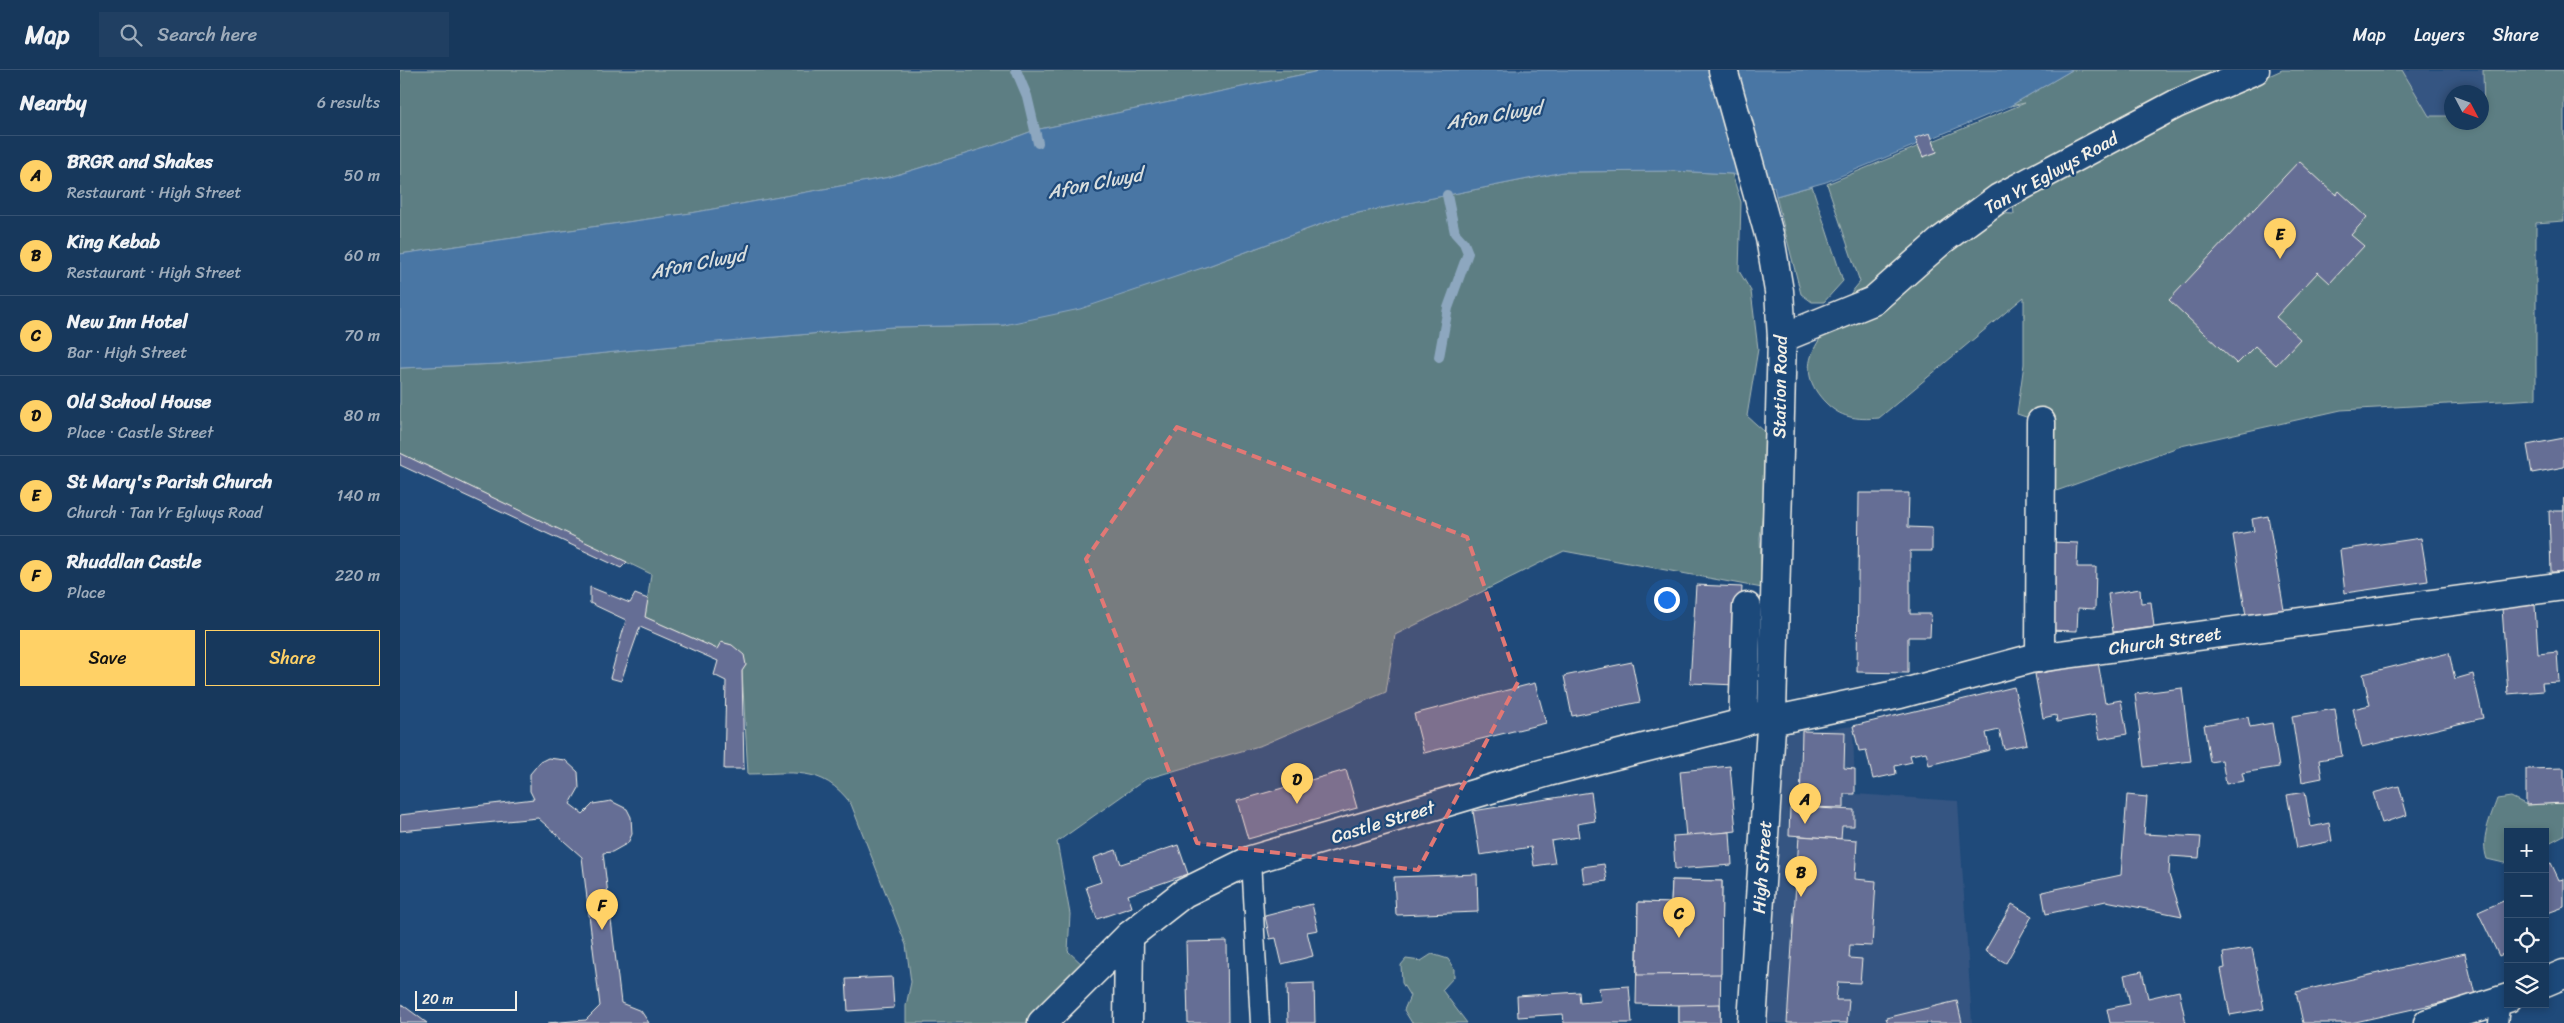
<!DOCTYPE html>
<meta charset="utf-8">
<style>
body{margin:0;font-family:Sriracha,sans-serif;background:#203f62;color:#f1f3f6}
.controls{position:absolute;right:15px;bottom:15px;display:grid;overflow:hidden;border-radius:0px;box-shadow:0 2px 8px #0003}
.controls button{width:45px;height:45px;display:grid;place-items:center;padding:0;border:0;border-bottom:1px solid #365272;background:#17385c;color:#f1f3f6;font:25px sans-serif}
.compass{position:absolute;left:2044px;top:15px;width:45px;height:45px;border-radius:50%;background:#17385c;box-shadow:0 2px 8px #0003;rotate:131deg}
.scale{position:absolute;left:15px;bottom:12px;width:102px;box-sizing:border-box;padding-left:5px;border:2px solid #f4f1e8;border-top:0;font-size:14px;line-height:18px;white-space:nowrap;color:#f4f1e8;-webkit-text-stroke:4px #1f4a7a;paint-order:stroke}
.you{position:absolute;left:1266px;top:529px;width:18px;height:18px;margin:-12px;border:4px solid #fff;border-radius:50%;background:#1a73e8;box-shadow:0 0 0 8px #1a73e833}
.badge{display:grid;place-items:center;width:32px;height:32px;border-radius:50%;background:#ffd166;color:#111;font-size:16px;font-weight:700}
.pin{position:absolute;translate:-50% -41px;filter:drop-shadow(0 1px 2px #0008)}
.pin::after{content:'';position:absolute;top:26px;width:18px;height:15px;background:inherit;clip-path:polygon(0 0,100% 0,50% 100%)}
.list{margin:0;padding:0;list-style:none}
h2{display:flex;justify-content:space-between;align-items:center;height:65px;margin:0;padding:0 20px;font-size:21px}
h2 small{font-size:16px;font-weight:400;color:#9eacbb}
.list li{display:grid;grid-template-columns:32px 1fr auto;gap:15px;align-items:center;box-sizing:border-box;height:80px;padding:0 20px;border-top:1px solid #365272}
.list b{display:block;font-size:19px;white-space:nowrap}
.list p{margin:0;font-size:16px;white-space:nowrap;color:#9eacbb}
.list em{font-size:16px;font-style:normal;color:#9eacbb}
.actions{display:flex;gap:10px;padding:15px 20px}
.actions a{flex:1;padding:11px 0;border:1px solid #ffd166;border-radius:0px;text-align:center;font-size:18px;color:#ffd166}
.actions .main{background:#ffd166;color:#111}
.icon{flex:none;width:28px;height:28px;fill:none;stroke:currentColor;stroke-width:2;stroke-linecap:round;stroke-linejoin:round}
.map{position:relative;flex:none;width:2164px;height:953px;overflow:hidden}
header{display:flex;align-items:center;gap:30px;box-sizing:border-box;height:70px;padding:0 25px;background:#17385c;border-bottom:1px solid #365272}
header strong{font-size:24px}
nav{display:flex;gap:28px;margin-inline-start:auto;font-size:18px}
.search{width:350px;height:45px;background:#203f62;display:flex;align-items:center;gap:12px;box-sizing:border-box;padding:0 18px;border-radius:0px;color:#9eacbb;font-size:19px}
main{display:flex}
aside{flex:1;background:#17385c}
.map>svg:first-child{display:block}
.built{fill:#345582}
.green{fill:#5d7e83;stroke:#a8b8b6}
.water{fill:#4876a4;stroke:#8da7bf}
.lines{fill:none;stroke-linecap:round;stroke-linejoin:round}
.stream{stroke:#8da7bf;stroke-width:10}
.building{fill:#656e95;stroke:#f4f1e8}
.lane-casing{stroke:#f4f1e8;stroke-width:21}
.street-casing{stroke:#f4f1e8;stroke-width:31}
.secondary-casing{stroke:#f4f1e8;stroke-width:31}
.lane{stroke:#1f4a7a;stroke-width:18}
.street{stroke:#1f4a7a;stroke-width:28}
.secondary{stroke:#1f4a7a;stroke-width:28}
.marked{fill:#e27875;fill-opacity:0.2;stroke:#e27875;stroke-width:4;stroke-dasharray:10 6;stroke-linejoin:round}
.labels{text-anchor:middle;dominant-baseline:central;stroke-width:4.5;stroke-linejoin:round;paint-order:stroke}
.street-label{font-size:18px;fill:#f4f1e8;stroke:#1f4a7a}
.water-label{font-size:19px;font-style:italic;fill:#dadfde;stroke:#1f4a7a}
</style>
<header>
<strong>Map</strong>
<div class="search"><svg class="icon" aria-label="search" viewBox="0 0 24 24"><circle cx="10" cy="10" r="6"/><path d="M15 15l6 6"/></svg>Search here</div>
<nav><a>Map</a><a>Layers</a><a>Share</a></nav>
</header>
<main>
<aside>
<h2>Nearby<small>6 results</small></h2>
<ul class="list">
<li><span class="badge">A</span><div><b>BRGR and Shakes</b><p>Restaurant · High Street</p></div><em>50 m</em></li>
<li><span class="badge">B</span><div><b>King Kebab</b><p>Restaurant · High Street</p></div><em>60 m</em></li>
<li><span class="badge">C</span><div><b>New Inn Hotel</b><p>Bar · High Street</p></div><em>70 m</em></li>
<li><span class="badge">D</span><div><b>Old School House</b><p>Place · Castle Street</p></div><em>80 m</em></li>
<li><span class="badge">E</span><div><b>St Mary's Parish Church</b><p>Church · Tan Yr Eglwys Road</p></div><em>140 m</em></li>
<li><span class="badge">F</span><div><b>Rhuddlan Castle</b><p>Place</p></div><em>220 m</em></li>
</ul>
<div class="actions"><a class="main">Save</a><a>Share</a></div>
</aside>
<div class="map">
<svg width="2164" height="953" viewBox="0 0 2164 953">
<rect width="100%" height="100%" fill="#1f4a7a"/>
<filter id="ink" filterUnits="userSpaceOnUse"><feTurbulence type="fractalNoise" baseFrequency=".02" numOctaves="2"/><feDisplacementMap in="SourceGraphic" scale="10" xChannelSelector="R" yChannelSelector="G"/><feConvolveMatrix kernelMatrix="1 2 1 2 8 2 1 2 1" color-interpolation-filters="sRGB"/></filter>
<g filter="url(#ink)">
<g class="built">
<polygon points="2002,0 2083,0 2084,46 2082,46 2082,22 2052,22 2051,46 2029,46"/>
<polygon points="1453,656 1455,724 1558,731 1572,953 1358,953 1384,664"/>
</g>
<g class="green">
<polygon points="0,0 924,0 635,60 595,75 490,107 291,143 0,184"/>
<path d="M1672,0H1828L1780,21L1690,66L1567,137L1593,143L1614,144L1612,128L1694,89L1752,58L1882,0H2002L2029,46H2051L2052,52H2082V46H2084L2083,0H2164V151L2136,153V329L1941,340L1781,376L1648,424L1656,357L1617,344L1624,294V227L1479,348C1456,350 1440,348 1424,331C1387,291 1428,260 1454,228L1446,229L1460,212L1427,114L1519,76L1523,87L1537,82L1533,71L1625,33L1610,36Z"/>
<path d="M1274,101L1332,104L1341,132L1339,201L1351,221L1358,279L1347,346L1365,362L1366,413L1360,468L1362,518L1164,481L995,565L986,622L862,675L746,709L657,772L670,844L668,881L685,897L629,953H506V936L511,912L506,875L451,734C422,694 391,704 348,704L342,601L346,595L332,575L321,572L317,579L245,547L251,504L0,383V298L99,294L293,274L492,257L604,255L808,196L943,146L1163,102Z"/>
<polygon points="1412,116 1443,211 1424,232 1412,232 1401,224 1376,126"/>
<path d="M2111,727L2127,735L2164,733V765L2145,775V762H2108V791L2104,793L2087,789C2080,769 2090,749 2097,729Z"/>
<polygon points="1032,884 1048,889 1054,899 1054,907 1042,920 1067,953 1012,953 1004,940 1010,926 1002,913 1001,895 1006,889 1021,891"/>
</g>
<polygon class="water" points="924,0 1672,0 1610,36 1426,112 1376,126 1374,117 1332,104 1274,101 1163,102 943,146 808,196 680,239 604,255 492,257 293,274 99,294 0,298 0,184 291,143 490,107 595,75 635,60"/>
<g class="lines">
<g class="stream">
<polyline points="616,0 627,26 638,73"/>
<polyline points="1039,287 1048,238 1068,183 1064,173 1055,163 1047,125"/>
</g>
</g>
<g class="building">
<polygon points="2073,19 2073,22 2057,22 2057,20"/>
<polygon points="1530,63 1537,82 1523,87 1515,68"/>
<polygon points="1899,91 1936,125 1939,121 1967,147 1951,165 1964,176 1930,213 1918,202 1876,247 1900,269 1876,295 1855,276 1837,294 1769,230"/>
<polygon points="2164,368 2164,397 2132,403 2127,375"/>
<polygon points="0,383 227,492 221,498 0,395"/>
<polygon points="1459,423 1509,423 1508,457 1532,458 1532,481 1510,481 1510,544 1531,544 1530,567 1508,567 1508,603 1457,602"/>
<polygon points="2164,428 2164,502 2151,502 2149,441 2164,441"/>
<polygon points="1868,446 1884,540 1846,546 1833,465 1854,461 1852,449"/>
<polygon points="2021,468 2028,511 1945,523 1940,480"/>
<polygon points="1650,472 1678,473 1677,497 1696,497 1695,539 1678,538 1677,561 1647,560"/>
<polygon points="1296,515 1342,517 1336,615 1290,613"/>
<polygon points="190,517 230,533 235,524 248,529 245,547 317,579 321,572 332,575 344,585 346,595 342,601 344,699 324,699 326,611 314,605 318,591 240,557 221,611 210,608 226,550 190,533"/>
<polygon points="1740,519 1741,533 1751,532 1754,557 1713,562 1708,524"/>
<polygon points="2135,535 2138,584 2157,582 2159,612 2142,613 2143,621 2108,624 2102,538"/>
<polygon points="2049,583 2055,609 2073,604 2083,648 1962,677 1953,639 1970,635 1963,604"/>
<polygon points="1232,592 1240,632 1172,646 1164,606"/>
<polygon points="1698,592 1705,633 1721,630 1727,664 1700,669 1695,645 1657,652 1656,645 1643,648 1635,604"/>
<polygon points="1135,613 1146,653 1024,683 1014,644"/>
<polygon points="1614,617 1627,674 1604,679 1599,660 1586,663 1590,680 1529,695 1526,682 1510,685 1512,692 1495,696 1496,704 1473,709 1466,680 1459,681 1453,656"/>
<polygon points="1782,618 1791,691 1744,697 1735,624"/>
<polygon points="1935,639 1942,686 1919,690 1922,708 1902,712 1892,646"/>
<polygon points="1848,647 1850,657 1872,653 1879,697 1842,703 1844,711 1826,714 1822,690 1810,692 1804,655"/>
<polygon points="1402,661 1445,662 1444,698 1455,699 1455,724 1444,724 1444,738 1400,737"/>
<polygon points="148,688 165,690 178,702 179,718 170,734 183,744 193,734 211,731 227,739 231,747 232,764 228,773 212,782 203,783 221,933 241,941 249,953 147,953 186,950 200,936 182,787 138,748 0,761 0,745 134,729 130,721 130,704 140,692"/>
<polygon points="1330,696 1336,761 1286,767 1280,701"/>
<polygon points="2164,698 2164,733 2126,735 2126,699"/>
<polygon points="946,700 957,738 848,769 837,731"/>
<polygon points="1999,716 2007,745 1982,753 1973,723"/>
<polygon points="1191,722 1195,751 1177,754 1179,767 1151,771 1155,793 1134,796 1131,777 1080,785 1073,741"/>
<polygon points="1905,722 1911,757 1929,753 1932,771 1897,778 1887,725"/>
<polygon points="1727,725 1747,727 1744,764 1801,767 1799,788 1770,786 1769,805 1782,846 1706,831 1646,844 1642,822 1721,805"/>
<polygon points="1400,737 1454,740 1454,756 1442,756 1441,769 1389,765 1390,738"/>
<polygon points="1330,762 1332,795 1275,799 1273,766"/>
<polygon points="1399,766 1457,770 1455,809 1476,811 1472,876 1450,875 1449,888 1462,889 1460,913 1438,912 1436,930 1449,930 1447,953 1387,953"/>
<polygon points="778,775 788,804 728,825 732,837 697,849 686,817 701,812 693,788 716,780 721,794"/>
<polygon points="2151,793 2159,810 2164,809 2164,837 2145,844 2145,795"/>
<polygon points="1204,794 1207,811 1184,814 1182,797"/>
<polygon points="1077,804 1078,842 996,845 994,807"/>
<polygon points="1272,810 1322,811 1320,953 1279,953 1279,935 1236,934 1238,832 1271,833"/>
<polygon points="1272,810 1322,811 1321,904 1237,905 1238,832 1271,833"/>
<polygon points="2108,829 2108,882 2099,886 2078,842"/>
<polygon points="912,834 918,860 907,862 913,886 882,894 876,868 870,869 865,846"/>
<polygon points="1612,834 1632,846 1606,893 1585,881"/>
<polygon points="827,871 828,953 788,953 786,872"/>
<polygon points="1852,878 1864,939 1830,945 1821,899 1825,898 1823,883"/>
<polygon points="2065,883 2075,925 1951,953 1903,953 1896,922"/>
<polygon points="1742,901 1748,928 1779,921 1786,953 1710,953 1707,939 1730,934 1724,905"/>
<polygon points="492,907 494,938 448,941 446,909"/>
<polygon points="914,913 915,953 888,953 887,914"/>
<polygon points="1229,916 1232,953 1164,953 1163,944 1118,947 1117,926 1179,922 1180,933 1201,931 1199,918"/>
<polygon points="1557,931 1562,953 1488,953 1486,948"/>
<polygon points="0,933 27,953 0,953"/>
<polygon points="1320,934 1320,953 1279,953 1279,935"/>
</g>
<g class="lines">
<defs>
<g id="lane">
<polyline points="851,790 860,953"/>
<polyline points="2098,953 2101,931"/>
</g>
<g id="street">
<polyline points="1382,268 1473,231 1542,170 1599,128 1776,34 1855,0"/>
<polyline points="1640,588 1641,352"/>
<polyline points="1371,651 1500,624 1630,589 2164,516"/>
<polyline points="1343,652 1347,537"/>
<polyline points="2145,912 2164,904"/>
<polyline points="642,953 729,866 784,823 851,790 1148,702 1335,655 1372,642"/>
<polyline points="728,953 729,866"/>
<polyline points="2028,953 2108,928"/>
</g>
<polyline id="secondary" points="1323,0 1370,168 1379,221 1382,268 1372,642 1352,953"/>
</defs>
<use href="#lane" class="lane-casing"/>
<use href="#street" class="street-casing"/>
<use href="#secondary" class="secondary-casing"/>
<use href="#lane" class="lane"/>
<use href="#street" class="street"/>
<use href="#secondary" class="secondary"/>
</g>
</g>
<path class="marked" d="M777,357L1067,467L1118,612L1018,800L797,773L686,489Z"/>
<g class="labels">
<g class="street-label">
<text transform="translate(1651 103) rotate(-29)">Tan Yr Eglwys Road</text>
<text transform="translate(1380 317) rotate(-89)">Station Road</text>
<text transform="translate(1765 571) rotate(-8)">Church Street</text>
<text transform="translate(983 752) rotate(-17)">Castle Street</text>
<text transform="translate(1362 797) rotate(-86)">High Street</text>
</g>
<g class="water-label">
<text transform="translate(1094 45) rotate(-9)">Afon Clwyd</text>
<text transform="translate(695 113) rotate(-11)">Afon Clwyd</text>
<text transform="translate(298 193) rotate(-11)">Afon Clwyd</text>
</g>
</g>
</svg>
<div class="controls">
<button>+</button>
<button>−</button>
<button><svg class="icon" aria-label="locate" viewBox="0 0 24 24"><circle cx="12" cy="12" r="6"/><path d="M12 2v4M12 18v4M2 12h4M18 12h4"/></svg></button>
<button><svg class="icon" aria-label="layers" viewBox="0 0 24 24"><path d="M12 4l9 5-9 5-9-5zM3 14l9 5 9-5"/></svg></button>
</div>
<svg class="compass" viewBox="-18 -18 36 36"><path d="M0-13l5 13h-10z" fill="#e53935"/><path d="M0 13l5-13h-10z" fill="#9eacbb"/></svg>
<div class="scale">20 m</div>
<div class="you"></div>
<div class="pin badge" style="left:1405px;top:754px">A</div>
<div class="pin badge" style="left:1401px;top:827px">B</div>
<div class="pin badge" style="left:1279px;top:868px">C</div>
<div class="pin badge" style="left:897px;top:734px">D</div>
<div class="pin badge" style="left:1880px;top:189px">E</div>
<div class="pin badge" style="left:202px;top:860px">F</div>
</div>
</main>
